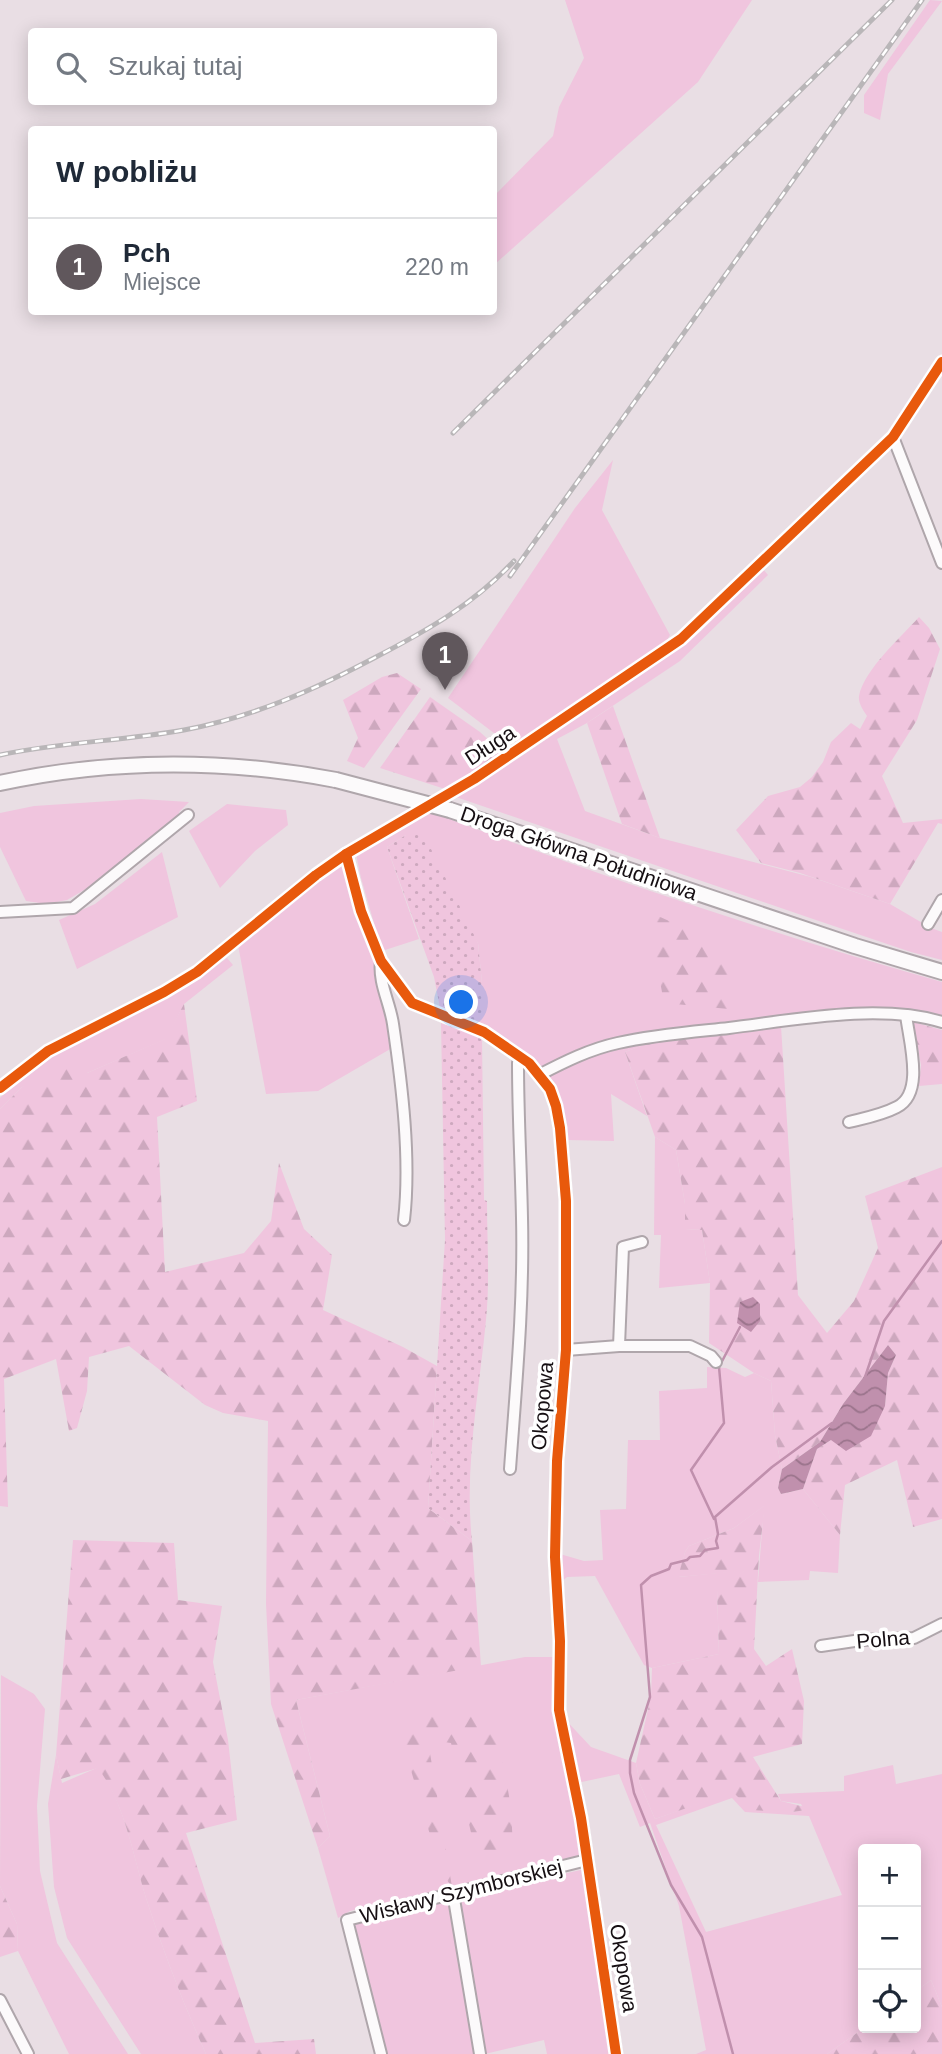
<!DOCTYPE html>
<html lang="pl">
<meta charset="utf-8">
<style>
body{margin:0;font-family:Helvetica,sans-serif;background:#f6f6f7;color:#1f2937}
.controls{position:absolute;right:21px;bottom:21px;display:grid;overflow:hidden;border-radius:7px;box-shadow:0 4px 18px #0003}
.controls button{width:63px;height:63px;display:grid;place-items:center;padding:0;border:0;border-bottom:2px solid #e0e1e3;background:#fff;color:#1f2937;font:35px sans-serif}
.you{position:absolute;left:462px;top:1003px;width:24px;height:24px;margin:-18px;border:5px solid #fff;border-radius:50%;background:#1a73e8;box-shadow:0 0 0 10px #1a73e833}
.badge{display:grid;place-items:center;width:46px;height:46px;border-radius:50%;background:#60575c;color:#fff;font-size:23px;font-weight:700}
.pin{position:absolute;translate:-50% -58px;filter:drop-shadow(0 2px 4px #0008)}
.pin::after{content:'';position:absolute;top:37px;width:24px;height:21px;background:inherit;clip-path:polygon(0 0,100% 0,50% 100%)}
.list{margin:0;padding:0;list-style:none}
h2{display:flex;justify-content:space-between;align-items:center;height:91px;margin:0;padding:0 28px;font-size:30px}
h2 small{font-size:23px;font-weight:400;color:#747a83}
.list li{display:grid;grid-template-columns:46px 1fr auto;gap:21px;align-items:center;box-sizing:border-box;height:98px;padding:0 28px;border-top:2px solid #e0e1e3}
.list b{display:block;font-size:26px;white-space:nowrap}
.list p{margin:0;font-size:23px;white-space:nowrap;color:#747a83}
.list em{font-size:23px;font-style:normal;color:#747a83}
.icon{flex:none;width:38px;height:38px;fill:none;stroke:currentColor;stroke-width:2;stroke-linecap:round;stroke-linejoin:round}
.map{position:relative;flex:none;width:942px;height:2054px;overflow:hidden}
.search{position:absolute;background:#fff;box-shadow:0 4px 18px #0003;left:28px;top:28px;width:469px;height:77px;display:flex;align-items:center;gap:18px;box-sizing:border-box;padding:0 24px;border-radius:7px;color:#747a83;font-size:26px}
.panel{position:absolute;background:#fff;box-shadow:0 4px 18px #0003;left:28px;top:126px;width:469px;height:189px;border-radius:7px}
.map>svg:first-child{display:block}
.green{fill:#f0c5de;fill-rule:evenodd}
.forest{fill:url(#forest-firs)}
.garden{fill:url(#garden-dots)}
.water{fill:url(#water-waves)}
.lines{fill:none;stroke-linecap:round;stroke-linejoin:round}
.stream{stroke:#c090ad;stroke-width:2.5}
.minor-casing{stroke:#afa6ab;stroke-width:14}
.major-casing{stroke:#afa6ab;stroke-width:18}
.minor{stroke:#fcfafb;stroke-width:10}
.major{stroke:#fcfafb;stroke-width:14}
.rail-casing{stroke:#b9b6b8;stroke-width:5}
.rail{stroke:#fff;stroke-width:2.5;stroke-dasharray:8;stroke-linecap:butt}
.major-bridge-casing{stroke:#afa6ab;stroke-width:18;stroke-linecap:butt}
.major-bridge{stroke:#fcfafb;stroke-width:14}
.cycleway-casing{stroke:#fff;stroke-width:15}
.cycleway{stroke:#e8590c;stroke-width:10}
.labels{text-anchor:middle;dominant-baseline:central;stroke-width:7;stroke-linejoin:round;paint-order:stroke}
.street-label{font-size:21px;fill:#160f13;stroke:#fff}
</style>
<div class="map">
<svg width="942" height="2054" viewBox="0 0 942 2054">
<defs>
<pattern id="forest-firs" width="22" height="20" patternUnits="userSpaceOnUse" patternTransform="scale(1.75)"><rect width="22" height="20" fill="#f0c5de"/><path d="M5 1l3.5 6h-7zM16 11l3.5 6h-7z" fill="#cda8be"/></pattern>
<pattern id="garden-dots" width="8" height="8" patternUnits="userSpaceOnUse" patternTransform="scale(1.75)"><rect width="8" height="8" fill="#f0c5de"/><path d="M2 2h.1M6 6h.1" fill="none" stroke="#cda8be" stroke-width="1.8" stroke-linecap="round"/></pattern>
<pattern id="water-waves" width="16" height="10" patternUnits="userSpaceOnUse" patternTransform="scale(1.75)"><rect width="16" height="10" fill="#c090ad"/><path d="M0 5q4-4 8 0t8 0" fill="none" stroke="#9b748c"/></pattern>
</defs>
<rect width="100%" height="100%" fill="#e9dee4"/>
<g class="green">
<polygon points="565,0 752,0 698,82 494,265 494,196 553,136 559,107 584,58"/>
<polygon points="930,0 942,1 888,74 880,120 864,113 864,95"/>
<polygon points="613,460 602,510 670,635 665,644 548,725 521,740 507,743 448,698 575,508"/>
<polygon points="763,569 768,575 680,661 587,723 557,739 585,811 660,838 811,877 890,904 931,928 942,932 942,960 911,952 813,919 453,796 523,755 660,662 699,633"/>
<polygon points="141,799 189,802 179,812 179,820 115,872 67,900 47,904 26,901 0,847 0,813 34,806"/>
<polygon points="227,804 286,810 288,825 255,851 220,888 189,831"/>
<path d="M428,811C597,875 769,933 942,982V1017L871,1007L617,1037L571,1053L541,1068L482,1023V983L478,943L406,835L387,847L419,939L382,951L361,878L356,854Z"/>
<polygon points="162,852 178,917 77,969 59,920 95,904"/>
<polygon points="340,864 345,868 377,961 375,973 389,1020 392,1048 318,1091 266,1094 238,945"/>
<polygon points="227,958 233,965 184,1004 166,1039 87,1073 22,1087 0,1109 0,1098 14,1083 51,1055 187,987"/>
<path d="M649,1043L625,1052L647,1116L611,1094L614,1141L567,1140L559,1097L548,1076C579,1058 613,1050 649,1043Z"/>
<polygon points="655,1137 676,1150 685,1204 685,1229 702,1230 710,1283 659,1288 661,1235 654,1235"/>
<polygon points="707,1367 726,1368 745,1377 754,1373 771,1381 775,1435 782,1469 778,1488 781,1494 803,1489 840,1535 838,1573 810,1571 809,1580 758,1582 764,1506 734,1528 689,1546 685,1552 679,1577 746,1570 717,1591 719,1654 652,1668 644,1665 595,1576 567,1577 559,1584 560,1554 584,1561 603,1560 600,1510 626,1509 628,1440 660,1440 659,1391 707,1388"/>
<polygon points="525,1657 554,1657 553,1706 581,1857 350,1911 338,1918 318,1848 330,1836 296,1700"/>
<polygon points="1,1675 34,1694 45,1709 37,1806 40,1871 57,1943 128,2054 69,2054 18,1951 17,1924 0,1886"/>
<path d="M562,1716L591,1747L636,1763L640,1784L655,1819L733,1791L792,1812L804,1810L801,1804L781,1801L778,1794L844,1791V1776L893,1765L896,1784L942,1774V2007L931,1980L916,1991V1849H863L864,2028L827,2054H696L706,2050L679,1906L650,1823L640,1827L619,1774L577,1783ZM732,1798L745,1812L809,1816L842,1895L706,1932L656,1825Z"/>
<path d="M56,1755L62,1783L99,1767C125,1806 133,1854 146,1898C163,1951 183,2003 206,2054H141L67,1938L54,1887L48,1804Z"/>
<polygon points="581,1870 586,1873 610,2054 547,2054 544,2040 485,2054 457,1901 460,1896"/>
<polygon points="450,1901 476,2054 384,2054 353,1923"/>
</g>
<g class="forest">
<path d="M919,617L929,628L940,649L917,720L882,776L903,823L942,819V824L938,823L890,904L800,873L761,863L736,830L768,796L800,787L812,777L823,762L831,742L851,723L860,729L867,716C863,710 858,703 859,696C864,670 901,637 919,617Z"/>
<polygon points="397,673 421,689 364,768 347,761 358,738 343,700 382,677"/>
<polygon points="430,697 480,732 504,754 445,789 380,768"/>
<polygon points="613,706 660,838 622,824 587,723"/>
<polygon points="647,911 711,940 729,958 729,1009 664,1003"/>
<polygon points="184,1004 197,1101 157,1117 165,1272 244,1253 271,1221 279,1163 304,1229 332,1255 323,1310 403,1347 437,1366 428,1508 472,1541 481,1666 296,1700 330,1836 318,1848 271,1704 266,1604 268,1421 223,1413 205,1405 129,1346 89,1357 87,1391 77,1428 69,1431 56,1359 4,1379 8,1507 0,1506 0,1109 22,1087 66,1066 87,1073 165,1039"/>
<polygon points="913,1022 942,1030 942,1084 919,1086 921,1065"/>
<polygon points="781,1026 798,1295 827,1333 854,1301 878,1248 865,1196 942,1167 942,1519 913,1527 897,1460 845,1485 840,1535 803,1489 817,1449 885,1406 888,1373 896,1355 888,1345 843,1404 820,1442 782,1469 775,1435 771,1381 754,1373 709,1343 710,1283 702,1230 685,1229 685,1204 676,1150 655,1137 625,1052 649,1043"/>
<polygon points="765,1505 759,1555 754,1649 766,1666 792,1649 804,1701 802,1744 753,1757 781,1801 813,1809 792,1812 751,1810 733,1792 655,1819 640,1784 636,1763 651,1696 652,1668 719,1654 717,1590 744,1571 678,1577 685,1552 689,1546 734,1528"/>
<path d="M73,1540L174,1543L178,1600L222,1606L213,1662L228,1740L237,1820L186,1833L255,2043L314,2039L316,2054H206C183,2003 163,1951 146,1898C133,1855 125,1804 98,1768L61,1779L56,1755Z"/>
<polygon points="466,1709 498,1735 511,1807 513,1849 480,1873 451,1743 437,1741 430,1753 452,1887 441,1872 405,1750 411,1720"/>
<polygon points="0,1886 17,1924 18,1951 0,1957"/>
<polygon points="931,1980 942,2007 942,2054 827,2054 864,2028 916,2028 916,1991"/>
</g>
<g class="garden">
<polygon points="419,834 424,835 478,943 482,983 482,1027 441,1013 434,977 387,847 406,835"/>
<path d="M441,1023L482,1037L484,1200L487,1201C487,1240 490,1281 486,1320C479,1393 464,1468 472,1541L428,1508L445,1240Z"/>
</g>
<g class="water">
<polygon points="753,1297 760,1304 760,1321 751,1332 737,1323 740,1302"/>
<polygon points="888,1345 896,1355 888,1373 885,1406 871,1436 846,1451 831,1440 817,1449 803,1489 781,1494 778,1488 782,1469 820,1442 843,1404"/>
</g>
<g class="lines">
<g class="stream">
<polyline points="864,1380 884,1321 942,1241"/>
<polyline points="714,1519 691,1470 724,1423 719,1367 740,1327"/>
<polyline points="733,2054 702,1937 671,1885 634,1793 630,1773 630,1760 650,1697 641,1585 651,1576 669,1569 671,1564 687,1560 690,1557 700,1556 705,1550 718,1548 716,1541 718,1534 715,1517 772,1467 832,1423"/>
</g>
<defs>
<g id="minor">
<polyline points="893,437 942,563"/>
<polyline points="346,854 361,911 381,961 412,1003 484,1032 529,1063 550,1089 556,1106 560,1128 566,1201 566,1350 557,1461 555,1557 560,1641 559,1710 581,1818 616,2054"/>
<polyline points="0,912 73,908 188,815"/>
<polyline points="928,924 942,900"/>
<path d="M381,961C378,982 390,1003 393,1024C402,1085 411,1159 404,1220"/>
<path d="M539,1075C564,1062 590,1049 618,1043C654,1035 692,1032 729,1028C794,1020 879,1003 942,1022"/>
<polyline points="0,1088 48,1051 164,992 197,972 316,875 346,854 474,779 681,639 893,437 942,362"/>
<path d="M849,1122C865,1118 882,1115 897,1107C925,1093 909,1041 906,1015"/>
<polyline points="619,1346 623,1247 642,1242"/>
<polyline points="566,1350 619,1346 690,1346 711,1356 716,1362"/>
<path d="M510,1469C516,1386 524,1302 522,1218C521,1166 518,1115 518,1063L521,1058"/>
<polyline points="821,1646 861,1640 914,1638 942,1624"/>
<polyline points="453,1893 480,2054"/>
<polyline points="0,2000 28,2054"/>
<polyline points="381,2054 347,1920 587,1860"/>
</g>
<g id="major">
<path d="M0,783C111,759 225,759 336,780"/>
<polyline points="450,810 855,946 942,972"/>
</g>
</defs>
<use href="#minor" class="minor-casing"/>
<use href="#major" class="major-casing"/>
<use href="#minor" class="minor"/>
<use href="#major" class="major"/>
<defs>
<g id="rail">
<polyline points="453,433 892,0"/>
<polyline points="510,576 922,0"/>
<path d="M0,755C61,742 123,741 184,730C253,717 314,690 376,657C428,630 474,604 514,561"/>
</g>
</defs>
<use href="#rail" class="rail-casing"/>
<use href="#rail" class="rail"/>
<defs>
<polyline id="major-bridge" points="336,780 450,810"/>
</defs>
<use href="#major-bridge" class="major-bridge-casing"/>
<use href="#major-bridge" class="major-bridge"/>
<defs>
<g id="cycleway">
<polyline points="346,854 361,911 381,961 412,1003 484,1032 529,1063 550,1089 556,1106 560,1128 566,1201 566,1350 557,1461 555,1557 560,1641 559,1710 581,1818 616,2054"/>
<polyline points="0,1088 48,1051 164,992 197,972 316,875 346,854 474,779 681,639 893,437 942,362"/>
</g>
</defs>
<use href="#cycleway" class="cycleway-casing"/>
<use href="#cycleway" class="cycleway"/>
</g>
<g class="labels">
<g class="street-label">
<text transform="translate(490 745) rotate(-33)">Długa</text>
<text transform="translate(579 853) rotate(19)">Droga Główna Południowa</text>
<text transform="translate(542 1406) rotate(-85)">Okopowa</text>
<text transform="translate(883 1639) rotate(-5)">Polna</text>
<text transform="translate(461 1891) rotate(-14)">Wisławy Szymborskiej</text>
<text transform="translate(624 1968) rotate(81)">Okopowa</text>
</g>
</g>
</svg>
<div class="controls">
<button>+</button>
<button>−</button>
<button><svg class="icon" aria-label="locate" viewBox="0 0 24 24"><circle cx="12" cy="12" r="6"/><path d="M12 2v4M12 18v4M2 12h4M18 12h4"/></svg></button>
</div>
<div class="you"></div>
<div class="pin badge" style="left:445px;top:690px">1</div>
<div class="search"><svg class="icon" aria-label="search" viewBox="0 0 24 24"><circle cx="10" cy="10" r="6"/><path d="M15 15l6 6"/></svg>Szukaj tutaj</div>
<section class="panel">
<h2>W pobliżu<small></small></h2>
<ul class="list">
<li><span class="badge">1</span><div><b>Pch</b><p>Miejsce</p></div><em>220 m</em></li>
</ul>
</section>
</div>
